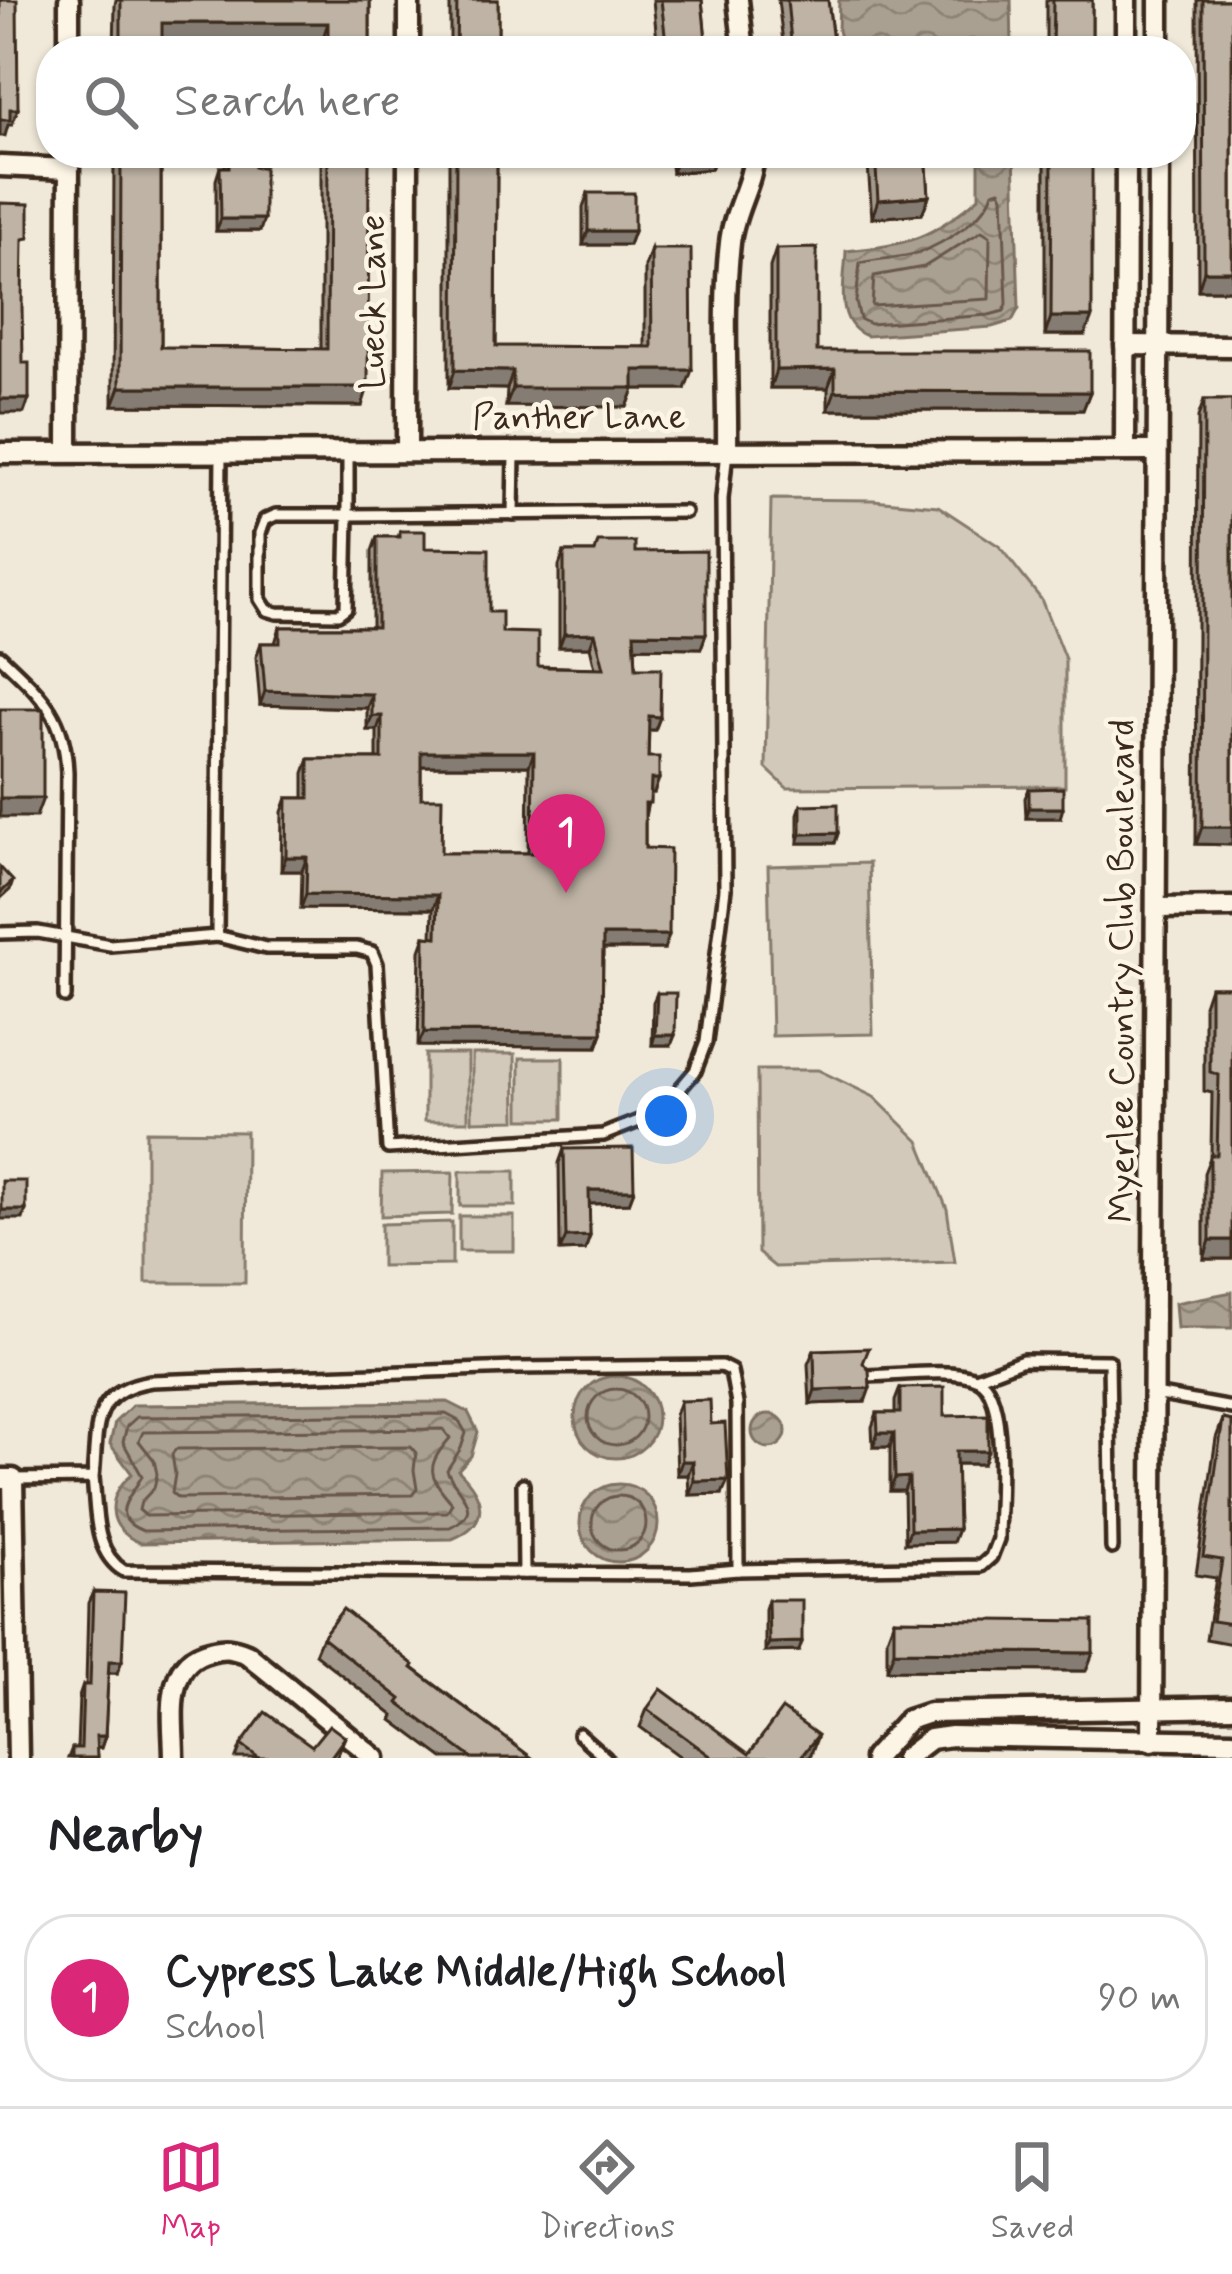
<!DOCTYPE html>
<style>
body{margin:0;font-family:Mynerve,sans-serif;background:#f2f2f2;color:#202124}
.you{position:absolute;left:666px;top:1116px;width:42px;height:42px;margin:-30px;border:9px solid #fff;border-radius:50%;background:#1a73e8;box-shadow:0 0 0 18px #1a73e833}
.badge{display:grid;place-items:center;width:78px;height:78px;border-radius:50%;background:#db2777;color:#fff;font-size:39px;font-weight:700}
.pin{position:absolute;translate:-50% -99px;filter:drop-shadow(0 3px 6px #0008)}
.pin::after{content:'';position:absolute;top:63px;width:42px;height:36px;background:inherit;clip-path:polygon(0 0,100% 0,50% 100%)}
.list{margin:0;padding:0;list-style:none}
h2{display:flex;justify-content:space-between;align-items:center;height:156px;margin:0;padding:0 48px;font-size:51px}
h2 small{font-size:39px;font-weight:400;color:#757577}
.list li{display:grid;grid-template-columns:78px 1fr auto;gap:36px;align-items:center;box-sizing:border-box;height:168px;margin:0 24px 24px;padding:0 24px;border:3px solid #e0e0e0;border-radius:48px}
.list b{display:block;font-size:45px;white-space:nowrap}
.list p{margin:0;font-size:39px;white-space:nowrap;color:#757577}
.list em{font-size:39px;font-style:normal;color:#757577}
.icon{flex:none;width:66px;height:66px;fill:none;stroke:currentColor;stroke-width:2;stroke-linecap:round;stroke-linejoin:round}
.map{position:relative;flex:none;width:1232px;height:1758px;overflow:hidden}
.search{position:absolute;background:#fff;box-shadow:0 3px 9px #0004;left:36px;right:36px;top:36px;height:132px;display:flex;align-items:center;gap:30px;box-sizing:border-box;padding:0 42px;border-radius:48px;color:#757577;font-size:45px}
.sheet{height:348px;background:#fff}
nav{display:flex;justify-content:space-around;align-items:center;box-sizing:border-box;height:168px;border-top:3px solid #e0e0e0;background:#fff;font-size:33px;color:#757577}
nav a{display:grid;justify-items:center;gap:6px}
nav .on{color:#db2777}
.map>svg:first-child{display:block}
.green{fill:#d2c9ba;stroke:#867a6c;stroke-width:3}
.water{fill:url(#water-waves);stroke:#7e7163;stroke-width:3}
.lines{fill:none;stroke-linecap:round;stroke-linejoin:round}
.shore{stroke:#67594c;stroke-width:3}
.lane-casing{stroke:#3b2a1e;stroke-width:18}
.street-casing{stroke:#3b2a1e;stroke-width:27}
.lane{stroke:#fcf5e5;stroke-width:9}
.street{stroke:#fcf5e5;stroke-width:18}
.wall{fill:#a39a8d;stroke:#3b2a1e;stroke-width:3;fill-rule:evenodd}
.shaded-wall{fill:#857d73;stroke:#3b2a1e;stroke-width:3}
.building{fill:#beb3a4;stroke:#3b2a1e;stroke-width:3;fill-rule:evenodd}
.labels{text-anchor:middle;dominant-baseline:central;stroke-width:9;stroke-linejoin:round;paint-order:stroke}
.street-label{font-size:36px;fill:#3b2a1e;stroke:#fcf5e5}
</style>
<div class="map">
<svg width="1232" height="1758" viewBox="0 0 1232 1758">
<defs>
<pattern id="water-waves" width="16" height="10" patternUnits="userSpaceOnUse" patternTransform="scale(3)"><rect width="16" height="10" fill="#aaa091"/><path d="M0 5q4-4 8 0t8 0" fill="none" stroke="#8c8376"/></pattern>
</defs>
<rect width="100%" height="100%" fill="#f0e9d9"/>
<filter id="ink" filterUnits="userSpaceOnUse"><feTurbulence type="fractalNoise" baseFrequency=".00833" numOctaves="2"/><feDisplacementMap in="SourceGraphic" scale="24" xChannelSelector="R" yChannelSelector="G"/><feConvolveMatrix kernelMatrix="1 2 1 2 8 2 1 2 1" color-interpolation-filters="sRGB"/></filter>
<g filter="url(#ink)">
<g class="green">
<polygon points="771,499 873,500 938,506 999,546 1041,599 1065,659 1065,786 787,788 766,768"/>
<polygon points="869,863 873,1034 772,1036 768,866"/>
<rect x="425" y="1054" width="43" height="67"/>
<polygon points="472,1054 515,1054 516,1120 472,1121"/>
<rect x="520" y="1058" width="43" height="61"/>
<polygon points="757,1070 818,1070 874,1097 919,1141 947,1209 955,1262 775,1267 758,1253"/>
<polygon points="146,1131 246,1132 245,1283 146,1283"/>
<rect x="460" y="1171" width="55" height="35"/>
<polygon points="453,1172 452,1214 381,1216 382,1173"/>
<rect x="459" y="1216" width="55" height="35"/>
<polygon points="452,1222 452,1265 381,1266 381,1224"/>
</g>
<g class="water">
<polygon points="839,0 1011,0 1012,51 843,51 838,30"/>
<path d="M979,153H1014L1019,308L1012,321L992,327L867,336C833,323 845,281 846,251C909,244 930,240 979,197Z"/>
<polygon points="1232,1292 1232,1328 1177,1328 1175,1303"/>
<circle cx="616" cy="1417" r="41"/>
<path d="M448,1402L468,1412L478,1432L471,1456L458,1470C484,1495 492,1523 452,1539L140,1543C106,1529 105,1496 132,1474L110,1444L115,1422L133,1405Z"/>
<circle cx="769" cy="1431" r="17"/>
<circle cx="619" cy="1523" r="39"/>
</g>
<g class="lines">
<g class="shore">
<path d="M1000,190L1003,196L1007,304L1004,311L989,315L870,324L860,319L856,302L860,263C878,258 900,259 918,253C943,244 986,218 993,192Z"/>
<polygon points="982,231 990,236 989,299 872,306 874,276 924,267"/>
<circle cx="616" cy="1417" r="28"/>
<path d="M446,1414L459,1421L466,1433L461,1448L447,1470C454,1492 488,1509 450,1527L143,1531C105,1516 133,1495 142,1476L123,1442L127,1426L137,1417Z"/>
<path d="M443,1429L450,1438C425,1467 428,1475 452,1503L447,1512L146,1516L139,1510L141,1502L154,1488L157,1474L154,1460L139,1441L143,1432Z"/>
<polygon points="411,1447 416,1453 414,1470 417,1489 412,1495 178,1498 172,1493 175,1474 172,1454 176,1449"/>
<circle cx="619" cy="1523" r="27"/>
</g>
<defs>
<g id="lane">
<polyline points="348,452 348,515 685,512"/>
<polyline points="513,514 514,453"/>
<polygon points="276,515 348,515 346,608 338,614 277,613 267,610 260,599 260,533 265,520"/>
<path d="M0,656C40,694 65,714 67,772L65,997"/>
<polyline points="0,933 38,932 110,945 217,936 266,948 357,948 372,952 377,964 388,1148 603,1135 644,1119 667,1104 695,1071 706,1042 725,889 722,499 727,451"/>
<polyline points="217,936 221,452"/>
<polyline points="976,1378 1023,1360 1109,1361 1112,1548"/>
<polyline points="1155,1394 1232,1408"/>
<path d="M13,1479L93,1478C98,1427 90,1391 151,1381L515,1368L721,1366L731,1371L737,1404L738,1570L691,1574L124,1571C93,1552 97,1511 93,1478"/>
<polyline points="523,1484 524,1573"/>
<path d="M738,1570L981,1566L991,1557L998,1539C998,1506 1009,1393 978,1379C952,1367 896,1376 867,1376"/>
<polyline points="579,1734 606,1758"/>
</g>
<g id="street">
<polyline points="409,0 409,51"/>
<polyline points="738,0 744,51"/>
<polyline points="69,51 69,0"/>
<polyline points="1126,51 1126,0"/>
<polyline points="1159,51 1159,0"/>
<polyline points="0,166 68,169"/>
<polyline points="1125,345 1232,346"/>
<polyline points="1125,449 1126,153"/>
<polyline points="407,451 408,153"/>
<path d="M727,451C728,383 722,311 730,243C733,211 753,184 754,153"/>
<polyline points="68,452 69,153"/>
<polyline points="0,453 1157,451"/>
<polyline points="1157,908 1232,907"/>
<polyline points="0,1479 13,1479 18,1758"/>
<polyline points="1152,1741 1159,153"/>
<path d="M174,1758C174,1719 162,1662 210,1651C225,1647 232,1648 247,1654L375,1758"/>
<polyline points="874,1758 908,1720 929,1713 1232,1707"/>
<polyline points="905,1758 930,1739 951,1736 1232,1741"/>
</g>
</defs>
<use href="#lane" class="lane-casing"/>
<use href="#street" class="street-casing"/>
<use href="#lane" class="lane"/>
<use href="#street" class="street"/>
</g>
<g class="wall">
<polygon points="116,0 370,0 370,51 322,51 322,41 162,41 162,51 114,51 115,5"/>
<rect x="450" y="0" width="48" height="51"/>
<polygon points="653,0 702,0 707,51 658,51"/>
<polygon points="778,0 828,0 834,51 784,51"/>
<rect x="1046" y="0" width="46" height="51"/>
<polygon points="1197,0 1232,0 1232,290 1198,290"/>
<polygon points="114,153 161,153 161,347 321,349 321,153 369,153 362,406 113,405"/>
<polygon points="225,153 254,153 260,231 216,231 216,180 220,167 225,167"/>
<polygon points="449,153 497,153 496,346 645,347 645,267 651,249 685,389 634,389 627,407 506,406 507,389 449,388"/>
<polygon points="669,153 717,153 711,169 672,173"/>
<polygon points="867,153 926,153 929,196 922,214 872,218"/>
<polygon points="1045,153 1092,153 1085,335 1045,335"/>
<polygon points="588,193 634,231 629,245 583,245 583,207"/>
<polygon points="776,249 817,351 1090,392 1083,410 828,410 828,388 770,388 770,267"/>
<polygon points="1204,400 1232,400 1232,845 1196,844 1198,417"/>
<path d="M400,531L425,548L489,612L502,632L538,666L595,668L590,647H559V566L564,552H635L706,634L701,648L635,647L636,668L660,717L655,730H649L648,757L654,793H650L645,817V848L664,949H603L602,1033L597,1047L418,1046L420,950L425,936L432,937L433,909L301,908L302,871H281L282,812L287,798H304V773L309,759H377V730H367V708L260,705L256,657L261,643H275L280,627H372V551L377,537H398ZM421,766H529L528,853H441L421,798Z"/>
<polygon points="1029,789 1060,818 1026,818 1025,798"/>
<polygon points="801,805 838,833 835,843 798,843 798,814"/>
<polygon points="1210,987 1232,987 1232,1259 1204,1259 1204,1173 1211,1155 1212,1093 1204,1091 1204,1005"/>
<polygon points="657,993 675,1035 671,1045 652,1045 653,1002"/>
<polygon points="564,1149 634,1190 629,1203 589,1204 590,1236 585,1250 560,1251 559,1163"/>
<polygon points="814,1350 863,1363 865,1402 810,1404 808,1364"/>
<polygon points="900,1388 944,1416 988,1451 983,1464 956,1464 958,1529 953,1542 905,1543 904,1491 890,1491 890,1447 873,1447 872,1427 877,1413 895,1413 895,1401"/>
<polygon points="680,1401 711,1424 722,1494 689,1495 688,1475 677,1475 675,1415"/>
<polygon points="1223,1419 1232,1421 1232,1644 1206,1639 1216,1578 1196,1575 1216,1438"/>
<polygon points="93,1592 117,1673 108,1673 105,1736 101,1748 96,1748 97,1758 68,1758 72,1748 77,1748 79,1697 83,1685 86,1685 88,1603"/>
<polygon points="768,1600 799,1651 765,1652 765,1609"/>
<polygon points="894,1619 1086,1671 887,1670 887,1638"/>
<polygon points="322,1637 413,1668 532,1758 443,1758 392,1720 394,1716 315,1654"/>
<polygon points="647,1709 749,1754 811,1754 808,1758 682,1758 640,1727"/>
<polygon points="345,1737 336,1758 236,1758 241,1745 312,1746"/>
</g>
<g class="shaded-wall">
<polygon points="162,23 328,23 322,41 155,41"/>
<polygon points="10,109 18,109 12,125 8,125 5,136 0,136 0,120"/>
<polygon points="692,153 717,153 711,169 672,173 678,154"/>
<polygon points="929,196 922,214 872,218 878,200"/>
<polygon points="221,219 264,219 260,231 216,231"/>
<polygon points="588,231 634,231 629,245 583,245"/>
<polygon points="1204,271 1232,271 1232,290 1198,290"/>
<polygon points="1051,317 1092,317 1085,335 1045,335"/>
<polygon points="835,369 828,388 770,388 776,370"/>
<polygon points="455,370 513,371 507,389 449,388"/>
<polygon points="634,370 692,370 685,389 634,389 627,407 506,406 513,388"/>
<polygon points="120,387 368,387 362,406 113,405"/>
<polygon points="835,391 1090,392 1083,410 828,410"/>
<polygon points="0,399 29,399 24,413 0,413"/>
<polygon points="595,633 590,647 559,647 564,634"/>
<polygon points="634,633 706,634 701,648 629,647"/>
<polygon points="265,691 372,694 367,708 260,705"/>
<polygon points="372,716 382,716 377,730 367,730"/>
<polygon points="649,716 660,717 655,730 644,730"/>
<polygon points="421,752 534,752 529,766 416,766"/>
<polygon points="651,779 659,779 654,793 645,793"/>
<polygon points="0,798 43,798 36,817 0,817"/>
<polygon points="1029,808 1063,808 1060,818 1026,818"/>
<polygon points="1202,827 1232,827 1232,845 1196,844"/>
<polygon points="838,833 835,843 798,843 801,834"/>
<polygon points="286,857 307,857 302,871 281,871"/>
<polygon points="13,881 10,890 0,899 0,893"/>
<polygon points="306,894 438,895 433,909 301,908"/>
<polygon points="603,935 669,935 664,949 598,949"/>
<polygon points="424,1032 602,1033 597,1047 418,1046"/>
<polygon points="655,1035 675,1035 671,1045 652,1045"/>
<polygon points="589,1190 634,1190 629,1203 584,1204"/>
<polygon points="2,1210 26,1210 23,1219 0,1219"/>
<polygon points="590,1236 585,1250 560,1251 566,1237"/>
<polygon points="1210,1240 1232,1240 1232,1259 1204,1259"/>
<polygon points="870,1388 865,1402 810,1404 815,1390"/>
<polygon points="878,1433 894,1433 890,1447 873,1447"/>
<polygon points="956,1451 988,1451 983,1464 951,1464"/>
<polygon points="682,1461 693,1461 688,1475 677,1475"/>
<polygon points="909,1477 904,1491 890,1491 895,1478"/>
<polygon points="728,1480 722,1494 689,1495 694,1481"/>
<polygon points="958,1529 953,1542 905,1543 910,1530"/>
<polygon points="802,1642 799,1651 765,1652 769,1643"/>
<polygon points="894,1651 1093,1653 1086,1671 887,1670"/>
<polygon points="109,1661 122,1661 117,1673 104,1673"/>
<polygon points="818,1735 811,1754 808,1758 800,1758"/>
<polygon points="96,1736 105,1736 101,1748 92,1748"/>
<polygon points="345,1737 336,1758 330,1758"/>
</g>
<g class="building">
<polygon points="0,0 17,0 18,109 10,109 10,120 0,120"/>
<polygon points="121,0 370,0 370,51 328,51 328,23 162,23 162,51 121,51"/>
<polygon points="457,0 498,0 498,51 456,51"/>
<polygon points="661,0 702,0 707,51 667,51"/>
<polygon points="787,0 828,0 834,51 792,51"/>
<polygon points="1053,0 1092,0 1092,51 1052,51"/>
<polygon points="1203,0 1232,0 1232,271 1204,271"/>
<polygon points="121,153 161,153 161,347 327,349 328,153 369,153 368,387 120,387"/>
<polygon points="229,153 254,153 254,167 264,167 264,219 221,219 220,167 229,167"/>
<polygon points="456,153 497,153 496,346 652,347 651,249 691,249 692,370 634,370 634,388 513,388 513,371 455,370"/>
<polygon points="875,153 926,153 929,196 878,200"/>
<polygon points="1052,153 1092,153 1092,317 1051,317"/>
<rect x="588" y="193" width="46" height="38"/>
<polygon points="0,203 29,204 29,238 23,239 22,306 23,363 29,363 29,399 0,399"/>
<polygon points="817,248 817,351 1090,351 1090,392 835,391 835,369 776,370 776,249"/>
<polygon points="1204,400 1232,400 1232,827 1202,827"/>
<path d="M400,531H425V548L489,549V612H502V632L538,633V666L547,667L604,668L595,633L564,634V552H595L598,542H635V552L706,551V634L634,633L636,668H661L660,717L649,716L648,757H659V779H651L650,803H645V848L670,849L669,935H603L602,1033L424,1032L425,936L437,937L438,895L306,894L307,857H286L287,798H309V759H382V716H372V694L265,691L261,643H280V627H377V537H400ZM421,752H534L533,853H441L442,798H421Z"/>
<rect x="0" y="709" width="43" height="89"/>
<polygon points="1063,788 1063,808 1029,808 1029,789"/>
<polygon points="838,804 838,833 801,834 801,805"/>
<polygon points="0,867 13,881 0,893"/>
<polygon points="1210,987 1232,987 1232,1240 1210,1240 1210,1155 1217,1155 1219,1075 1210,1072"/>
<polygon points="657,993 676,993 675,1035 655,1035"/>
<polygon points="633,1148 634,1190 589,1190 590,1236 566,1237 564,1149"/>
<rect x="2" y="1181" width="24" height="29"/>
<polygon points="869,1348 863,1363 869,1370 870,1388 815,1390 814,1350"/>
<polygon points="944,1387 944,1416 988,1415 988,1451 956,1451 958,1529 910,1530 909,1477 895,1478 894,1433 878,1433 877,1413 900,1413 900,1388"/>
<polygon points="710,1400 711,1424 725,1423 728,1480 694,1481 693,1461 682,1461 680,1401"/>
<polygon points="1223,1419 1232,1421 1232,1624 1212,1621 1222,1560 1203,1557"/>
<polygon points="93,1592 125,1593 122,1661 109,1661 105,1736 96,1736 97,1758 72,1758 72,1748 81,1748 83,1685 90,1685"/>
<polygon points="768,1600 802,1600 802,1642 769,1643"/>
<polygon points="343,1609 414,1665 412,1668 532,1758 472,1758 398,1703 401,1699 322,1637"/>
<polygon points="894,1619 1093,1621 1093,1653 894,1651"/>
<polygon points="661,1689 749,1754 782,1709 818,1735 800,1758 713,1758 647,1709"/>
<polygon points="265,1712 312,1746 329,1725 345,1737 330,1758 259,1758 241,1745"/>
</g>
</g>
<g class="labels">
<g class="street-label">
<text transform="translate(374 302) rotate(-90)">Lueck Lane</text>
<text x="579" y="418">Panther Lane</text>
<text transform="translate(1123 971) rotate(-90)">Myerlee Country Club Boulevard</text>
</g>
</g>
</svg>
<div class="you"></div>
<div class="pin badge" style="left:566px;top:893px">1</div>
<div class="search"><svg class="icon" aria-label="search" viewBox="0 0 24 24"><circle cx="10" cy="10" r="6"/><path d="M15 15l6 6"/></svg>Search here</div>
</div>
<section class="sheet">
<h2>Nearby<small></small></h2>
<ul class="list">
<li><span class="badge">1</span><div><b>Cypress Lake Middle/High School</b><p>School</p></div><em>90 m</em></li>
</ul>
</section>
<nav>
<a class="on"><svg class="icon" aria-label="map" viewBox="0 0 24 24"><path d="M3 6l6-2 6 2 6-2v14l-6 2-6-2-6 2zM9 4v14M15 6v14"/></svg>Map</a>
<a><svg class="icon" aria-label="directions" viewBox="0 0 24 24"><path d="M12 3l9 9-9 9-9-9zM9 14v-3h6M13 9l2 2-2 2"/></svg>Directions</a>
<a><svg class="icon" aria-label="saved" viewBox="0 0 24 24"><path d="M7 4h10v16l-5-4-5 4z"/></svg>Saved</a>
</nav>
